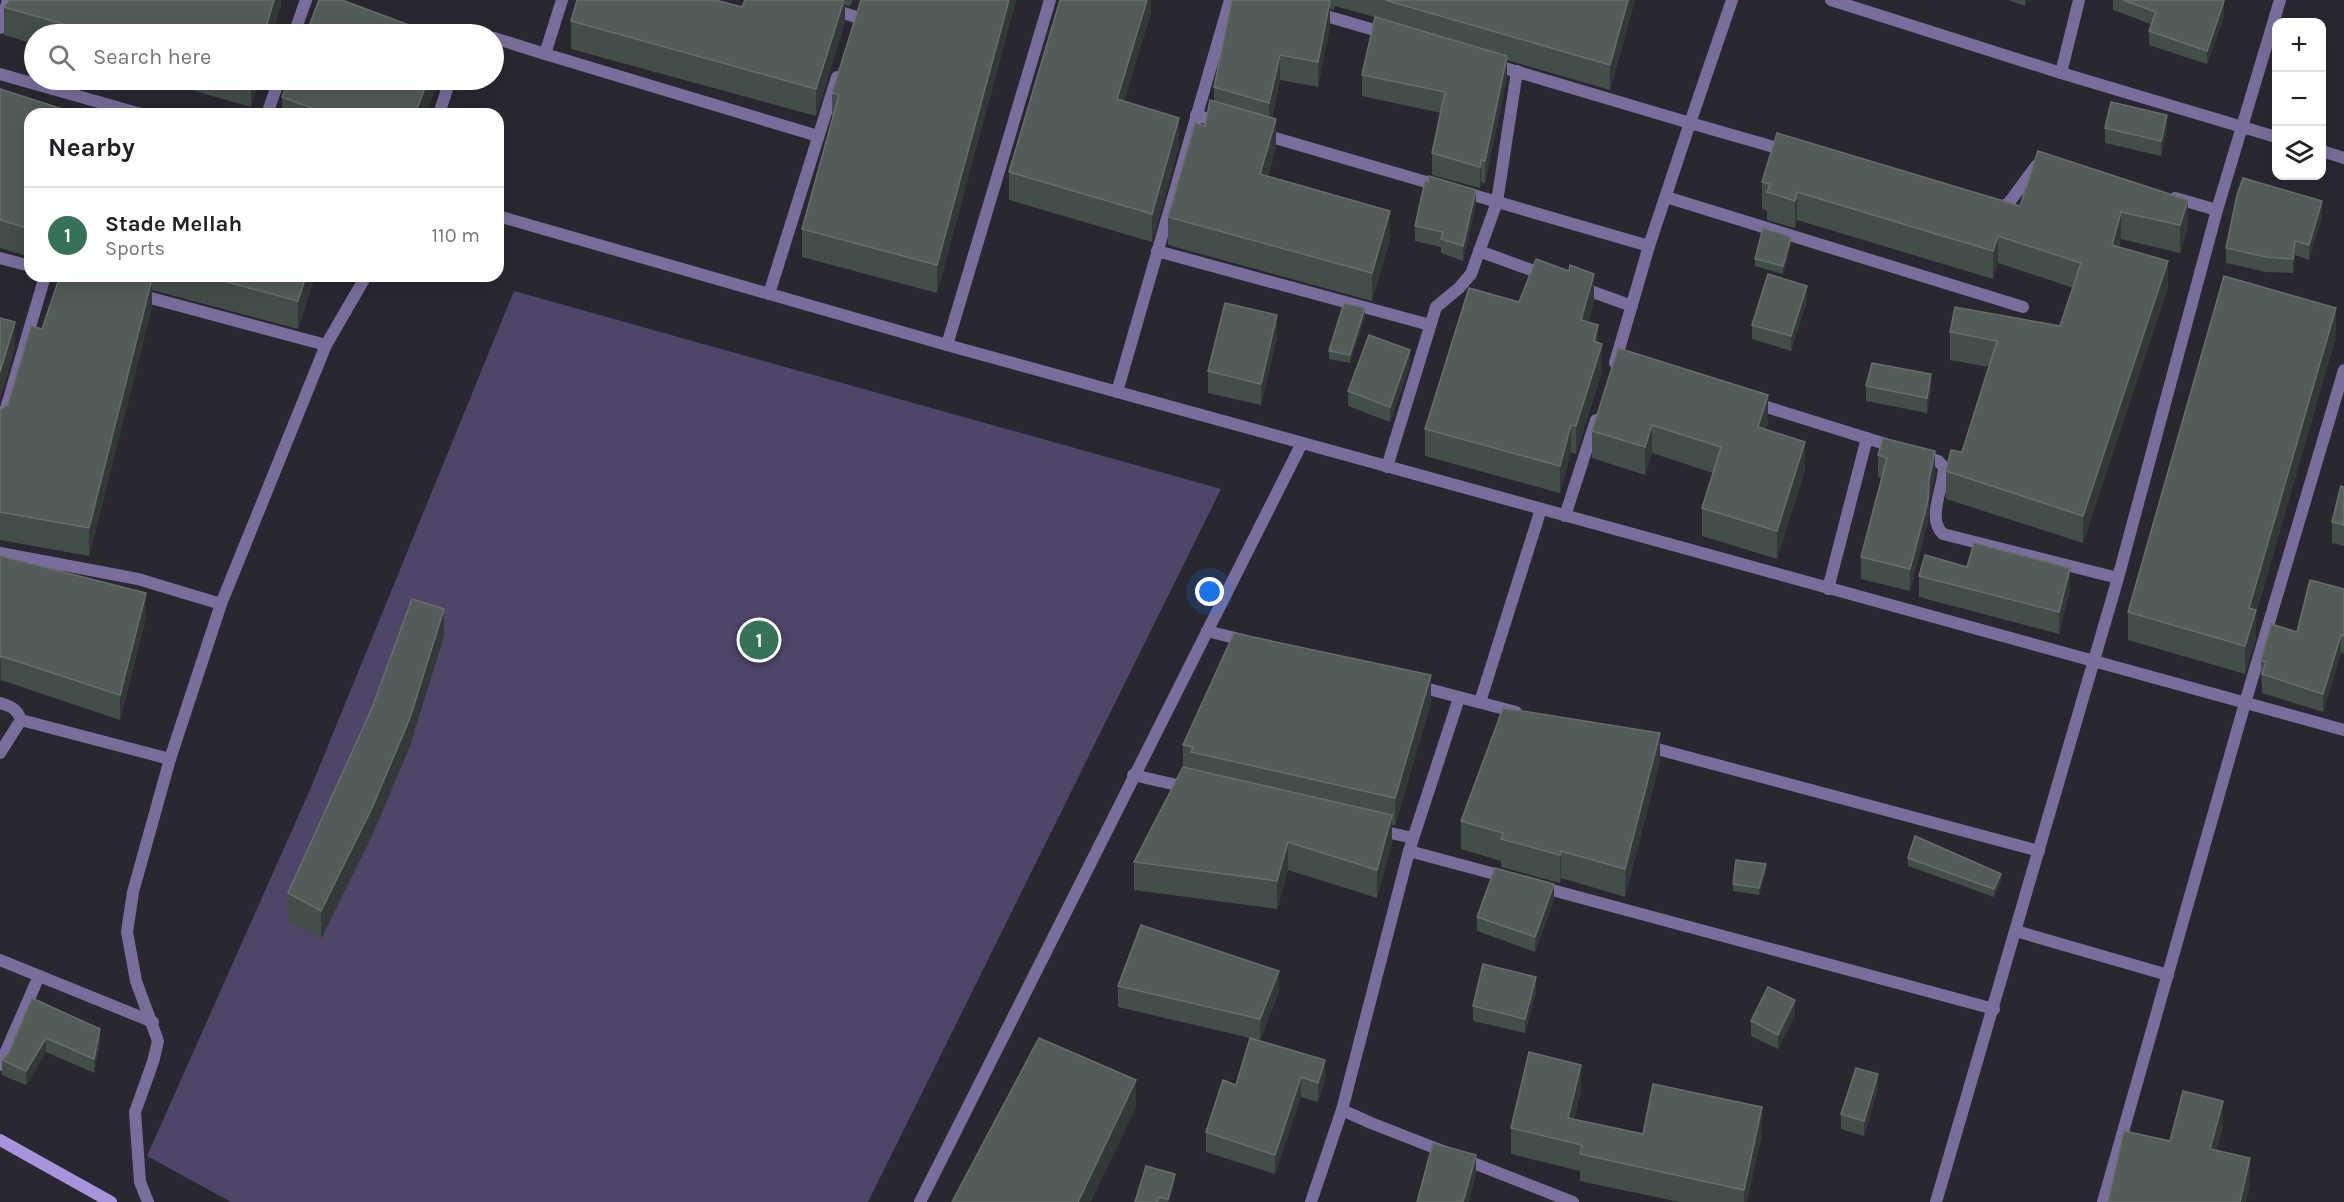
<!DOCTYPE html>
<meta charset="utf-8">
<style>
body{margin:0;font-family:Karla,sans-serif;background:#f2f2f2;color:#202124}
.controls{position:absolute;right:18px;top:18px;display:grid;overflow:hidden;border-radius:12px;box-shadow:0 6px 24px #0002}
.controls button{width:54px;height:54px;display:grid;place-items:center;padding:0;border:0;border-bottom:2px solid #e0e0e0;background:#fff;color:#202124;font:30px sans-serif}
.you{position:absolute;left:1210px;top:592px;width:21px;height:21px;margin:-15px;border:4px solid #fff;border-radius:50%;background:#1a73e8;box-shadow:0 0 0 9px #1a73e833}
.badge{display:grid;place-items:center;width:39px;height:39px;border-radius:50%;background:#367158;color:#fff;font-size:20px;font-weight:700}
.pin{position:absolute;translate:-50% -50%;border:3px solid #fff;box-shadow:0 2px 6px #0006}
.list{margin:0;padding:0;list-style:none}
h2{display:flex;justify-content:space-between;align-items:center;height:78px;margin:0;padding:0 24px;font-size:26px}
h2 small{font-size:20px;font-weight:400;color:#757577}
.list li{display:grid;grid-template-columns:39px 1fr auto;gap:18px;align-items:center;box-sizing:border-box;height:96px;padding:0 24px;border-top:2px solid #e0e0e0}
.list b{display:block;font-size:22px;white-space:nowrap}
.list p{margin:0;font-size:20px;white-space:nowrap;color:#757577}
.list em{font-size:20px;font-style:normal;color:#757577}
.icon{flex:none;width:33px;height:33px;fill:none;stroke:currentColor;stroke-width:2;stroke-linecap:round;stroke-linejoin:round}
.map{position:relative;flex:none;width:2344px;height:1202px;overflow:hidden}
.search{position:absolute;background:#fff;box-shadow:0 6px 24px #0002;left:24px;top:24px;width:480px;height:66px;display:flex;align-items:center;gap:15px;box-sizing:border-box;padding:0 21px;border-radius:33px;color:#757577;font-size:22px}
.panel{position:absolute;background:#fff;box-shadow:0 6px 24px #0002;left:24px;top:108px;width:480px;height:174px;border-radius:18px}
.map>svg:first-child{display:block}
.green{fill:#4e4569}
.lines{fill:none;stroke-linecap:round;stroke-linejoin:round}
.street{stroke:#796e9b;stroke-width:12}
.secondary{stroke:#a794dd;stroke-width:12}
.wall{fill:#444e49}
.shaded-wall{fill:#333838}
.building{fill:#535c58;stroke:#676e6c;stroke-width:1.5}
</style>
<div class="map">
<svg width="2344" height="1202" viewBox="0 0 2344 1202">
<rect width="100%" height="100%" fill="#292730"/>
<polygon class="green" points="514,291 1221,489 868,1202 231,1202 147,1156 309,792"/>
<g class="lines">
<g class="street">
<polyline points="562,0 545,54 818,136"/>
<polyline points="804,0 856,17"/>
<polyline points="1732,0 1690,123 1788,151"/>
<polyline points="1831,0 2061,73 2276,137"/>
<polyline points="1316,13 1388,34"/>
<polyline points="0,28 8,0"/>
<polyline points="294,34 306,0"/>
<polyline points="469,34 470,34"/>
<polyline points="494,38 545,54"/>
<polyline points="1491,64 1690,123 1649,246 1615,363"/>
<polyline points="2061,73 2079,0"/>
<polyline points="0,74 141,114"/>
<polyline points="267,114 279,80"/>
<polyline points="439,114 450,80"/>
<polyline points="1196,115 1221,123"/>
<polyline points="1261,134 1440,186"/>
<polyline points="2322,151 2344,158"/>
<polyline points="1463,192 1649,246"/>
<polyline points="1666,197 2023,307"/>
<polyline points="2175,198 2217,210"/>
<polyline points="1995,208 2008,204 2036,166 2042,165"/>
<polyline points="498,216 947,345 2344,730"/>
<polyline points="1157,251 1430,325"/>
<polyline points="1479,251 1545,275"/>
<polyline points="0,258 30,266"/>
<polyline points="1579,287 1632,306"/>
<polyline points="136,294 326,345"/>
<polyline points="769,294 837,77"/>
<polyline points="947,345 1050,0"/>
<polyline points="1117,392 1230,0"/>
<polyline points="1754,403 1895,447"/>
<polyline points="0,429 45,276"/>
<path d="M1920,455L1938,461L1944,467C1944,488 1926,518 1943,534L2118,578"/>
<polyline points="1387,467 1436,307 1459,288 1471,274 1497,202 1517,71"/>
<polyline points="1565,516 1596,420"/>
<polyline points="0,553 138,579 221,604"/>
<polyline points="1828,589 1867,438"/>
<polyline points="1207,631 1247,641"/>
<polyline points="1417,686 1516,712"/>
<polyline points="1459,698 1409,851 1342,1110 1371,1123 1573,1202"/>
<polyline points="1480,702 1541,509"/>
<path d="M0,703C11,706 17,709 21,720L0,753"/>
<polyline points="21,720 170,759"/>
<polyline points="1646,746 2039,851"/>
<polyline points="1133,775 1190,788"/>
<polyline points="1377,830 1413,838"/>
<polyline points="1409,851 1506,877"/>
<polyline points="1541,887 1994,1009"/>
<polyline points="2016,931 2168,975"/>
<polyline points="0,960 153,1022"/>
<polyline points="0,1065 39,976"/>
<polyline points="148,1202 140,1182 135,1112 153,1062 158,1041 136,981 127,932 133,892 170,759 221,604 326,345 366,276"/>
<polyline points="920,1202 1302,443"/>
<polyline points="1311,1202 1342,1110"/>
<polyline points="1936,1202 2118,578 2217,210 2280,0"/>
<polyline points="2103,1202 2245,703 2344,370"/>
</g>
<polyline class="secondary" points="0,1140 111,1202"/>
</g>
<g class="wall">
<polygon points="281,0 281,5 272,34 34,34 34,44 4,35 4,7 8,2"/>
<polygon points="745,0 853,0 850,6 845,5 845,22 816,116 571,49 571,21 742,7"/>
<polygon points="861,0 1016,0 937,293 802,257 802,229 832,119 832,93"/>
<polygon points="1151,0 1151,12 1124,101 1179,146 1152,242 1009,200 1009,172"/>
<polygon points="1232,0 1635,0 1610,90 1507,60 1507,78 1485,183 1481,182 1480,188 1432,175 1432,153 1441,113 1362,96 1362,75 1378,18 1335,6 1334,10 1330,9 1330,26 1318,87 1280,80 1272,118 1276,147 1268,176 1390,239 1372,301 1168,245 1168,217 1205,126 1214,101 1214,87"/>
<polygon points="2008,0 2026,0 2025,6"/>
<polygon points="2113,0 2221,0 2224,15 2207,64 2149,45 2149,31 2151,24 2113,10"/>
<polygon points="156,80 259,80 251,107"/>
<polygon points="289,80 439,80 425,114 282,114 282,97"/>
<polygon points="0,89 30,114 30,257 0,248"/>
<polygon points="2105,128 2167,129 2161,156 2105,143"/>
<polygon points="2038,151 2188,227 2180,253 2121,239 2119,247 2168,288 2083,543 1946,499 1946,471 1962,452 1989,367 1950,360 1950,332 2060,326 2073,288 1998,263 1993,279 1797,220 1795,228 1767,220 1767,211 1762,209 1762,182 2020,206"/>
<polygon points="1428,182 1476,205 1463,261 1441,253 1441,247 1415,241 1415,226"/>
<polygon points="2322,216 2309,260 2295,255 2293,273 2266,272 2226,263 2226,248"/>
<polygon points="1791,244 1783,274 1755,266 1755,259"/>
<polygon points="60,276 315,276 298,329 152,290 152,307 89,556 0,540 0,409 2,409 8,404 42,329"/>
<polygon points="1807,300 1791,351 1752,339 1752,325"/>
<polygon points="1594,301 1588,322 1598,343 1602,371 1576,454 1571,452 1560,493 1425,456 1425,429"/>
<polygon points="1365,316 1350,363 1329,359 1329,351"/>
<polygon points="2336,336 2256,614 2256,638 2245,674 2128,640 2128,612"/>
<polygon points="1277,337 1261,405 1208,393 1208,371"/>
<polygon points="1618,348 1768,423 1766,430 1805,470 1777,559 1702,536 1702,508 1713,473 1652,453 1645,475 1592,458 1592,431"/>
<polygon points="1410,365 1390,422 1348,406 1348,391"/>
<polygon points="1866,386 1931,389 1927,413 1866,401"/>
<polygon points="1878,455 1935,473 1929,501 1928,522 1910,591 1861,579 1861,557 1882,478 1878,477"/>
<polygon points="2344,487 2344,546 2332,543 2332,522"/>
<polygon points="0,556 146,617 120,720 1,680"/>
<polygon points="1967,567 2070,589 2059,634 1919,597 1919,576"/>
<polygon points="2344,589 2344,654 2341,653 2323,712 2262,693 2261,660 2297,632"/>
<polygon points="444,636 410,746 372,836 321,939 288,921 288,893"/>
<polygon points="1431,703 1395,825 1392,825 1392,843 1377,898 1288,870 1277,909 1134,890 1134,862 1183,767 1183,745"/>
<polygon points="1660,761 1625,897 1561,878 1560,883 1501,867 1501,861 1461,849 1461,821"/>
<polygon points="1908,858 2001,881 1994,897 1908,866"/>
<polygon points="1766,871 1759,895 1733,891 1733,884"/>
<polygon points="1554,899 1535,952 1477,931 1477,917"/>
<polygon points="1118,986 1279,992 1260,1040 1252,1038 1325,1079 1318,1102 1301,1097 1275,1174 1206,1152 1206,1132 1236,1085 1250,1038 1118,1007"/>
<polygon points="1536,992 1525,1033 1473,1021 1473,1006"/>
<polygon points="32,998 100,1043 94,1073 46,1052 26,1085 2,1075 2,1060 8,1054"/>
<polygon points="1795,1015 1778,1049 1751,1036 1751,1021"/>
<polygon points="1878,1089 1864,1136 1841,1129 1841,1114"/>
<polygon points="1581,1091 1574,1119 1643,1134 1762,1134 1747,1202 1679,1202 1580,1181 1580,1171 1511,1154 1511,1128"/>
<polygon points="1175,1181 1169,1202 1135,1202"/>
</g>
<g class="shaded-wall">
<polygon points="274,0 281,0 281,5 272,34 264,34"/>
<polygon points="844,0 845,0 845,22 816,116 816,89"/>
<polygon points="1009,0 1016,0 937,293 937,265"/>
<polygon points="1147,0 1151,0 1151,12 1117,127 1117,99"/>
<polygon points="1628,0 1635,0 1610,90 1610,65"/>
<polygon points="1330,1 1330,26 1318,87 1318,62"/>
<polygon points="2224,1 2224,15 2207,64 2207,51"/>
<polygon points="1280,55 1280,80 1269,128 1269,103"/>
<polygon points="1507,56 1507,78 1485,183 1485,161"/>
<polygon points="251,80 259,80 251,107"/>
<polygon points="428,80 439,80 425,114 415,114"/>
<polygon points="2167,115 2167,129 2161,156 2161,141"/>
<polygon points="1179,118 1179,146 1152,242 1152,214"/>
<polygon points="1276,119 1276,147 1260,202 1260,174"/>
<polygon points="1481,160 1481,182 1480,188 1480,167"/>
<polygon points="1476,190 1476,205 1463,261 1463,246"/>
<polygon points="1797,192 1797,220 1795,228 1795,201"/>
<polygon points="2188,200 2188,227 2180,253 2180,225"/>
<polygon points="2322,201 2322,216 2309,260 2309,245"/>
<polygon points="1390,211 1390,239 1372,301 1372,273"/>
<polygon points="2121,212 2121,239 2112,273 2112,245"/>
<polygon points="1998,236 1998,263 1993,279 1993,251"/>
<polygon points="1791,237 1791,244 1783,274 1783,266"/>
<polygon points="2295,241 2295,255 2293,273 2293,259"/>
<polygon points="2168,261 2168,288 2083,543 2083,516"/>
<polygon points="1594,274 1594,301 1581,347 1581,320"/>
<polygon points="306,276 315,276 298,329 298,301"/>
<polygon points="152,279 152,307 89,556 89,528"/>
<polygon points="1807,286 1807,300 1791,351 1791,336"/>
<polygon points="1365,308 1365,316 1350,363 1350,355"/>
<polygon points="2336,308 2336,336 2256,614 2256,638 2245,674 2245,646 2249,608"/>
<polygon points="1277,315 1277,337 1261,405 1261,384"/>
<polygon points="15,322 15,349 0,400 0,372"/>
<polygon points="1598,325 1598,352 1594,341"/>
<polygon points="1602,344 1602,371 1576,454 1576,426"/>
<polygon points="1410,350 1410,365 1390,422 1390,407"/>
<polygon points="1931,374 1931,389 1927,413 1927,398"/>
<polygon points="1768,395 1768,423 1758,455 1758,427"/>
<polygon points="1571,425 1571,452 1560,493 1560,466"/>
<polygon points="1652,425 1652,453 1645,475 1645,447"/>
<polygon points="1805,442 1805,470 1777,559 1777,531"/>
<polygon points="1935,451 1935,473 1929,501 1928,522 1910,591 1910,569"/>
<polygon points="2070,568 2070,589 2059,634 2059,612"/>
<polygon points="146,593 146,617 120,720 120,695"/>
<polygon points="444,609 444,636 410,746 372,836 321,939 321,911"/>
<polygon points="2341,635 2341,653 2323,712 2323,694"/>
<polygon points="1,656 1,680 0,683 0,658"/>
<polygon points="1431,675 1431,703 1395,825 1395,798"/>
<polygon points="1660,733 1660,761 1625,897 1625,869"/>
<polygon points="1392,815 1392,843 1377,898 1377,870"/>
<polygon points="1288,842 1288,870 1277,909 1277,881"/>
<polygon points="1561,851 1561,878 1560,883 1560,855"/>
<polygon points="1766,864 1766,871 1759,895 1759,888"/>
<polygon points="2001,874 2001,881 1994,897 1994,889"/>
<polygon points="1554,884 1554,899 1535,952 1535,937"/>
<polygon points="1279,971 1279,992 1260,1040 1260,1019"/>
<polygon points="1536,977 1536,992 1525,1033 1525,1019"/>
<polygon points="1795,1000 1795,1015 1778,1049 1778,1035"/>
<polygon points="100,1029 100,1043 94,1073 94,1059"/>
<polygon points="46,1038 46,1052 26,1085 26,1071"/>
<polygon points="1325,1060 1325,1079 1318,1102 1318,1083"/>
<polygon points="1581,1065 1581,1091 1568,1144 1568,1118"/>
<polygon points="1878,1074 1878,1089 1864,1136 1864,1121"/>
<polygon points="1301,1077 1301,1097 1275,1174 1275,1155"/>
<polygon points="1136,1080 1136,1108 1091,1202 1078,1202"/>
<polygon points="2223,1101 2223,1128 2210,1176 2210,1149"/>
<polygon points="1762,1107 1762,1134 1747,1202 1744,1202 1744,1190"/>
<polygon points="1476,1155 1476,1176 1469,1202 1463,1202"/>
<polygon points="2250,1158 2250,1184 2246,1202 2240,1202"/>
<polygon points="1175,1174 1175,1181 1169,1202 1168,1202"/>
</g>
<g class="building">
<polygon points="9,0 274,0 264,34 98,34 4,7"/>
<polygon points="319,0 342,0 433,34 306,34"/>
<polygon points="577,0 715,0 742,7 745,0 844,0 816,89 571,21"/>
<polygon points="861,0 1009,0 937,265 802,229 839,95 832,93"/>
<polygon points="1060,0 1147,0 1117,99 1179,118 1152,214 1009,172"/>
<polygon points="1232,0 1327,0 1330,1 1318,62 1280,55 1269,103 1214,87"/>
<polygon points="1385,0 1628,0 1610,65"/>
<polygon points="2123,0 2221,0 2224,1 2207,51 2149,31 2156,12"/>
<polygon points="1375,17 1507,56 1485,161 1481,160 1480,167 1432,153 1445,92 1362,75"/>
<polygon points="289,80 428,80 415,114 328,114 282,97"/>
<polygon points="0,89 78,114 30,114 30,229 0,220"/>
<polygon points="1210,100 1276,119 1260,174 1390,211 1372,273 1168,217 1195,123 1205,126"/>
<polygon points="2111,102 2167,115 2161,141 2105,128"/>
<polygon points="1777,133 2020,206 2038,151 2188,200 2180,225 2121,212 2112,245 2168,261 2083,516 1946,471 1951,450 1962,452 1997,341 1950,332 1955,307 2060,326 2081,263 1998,236 1993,251 1797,192 1795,201 1767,192 1770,184 1762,182"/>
<polygon points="1429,176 1476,190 1463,246 1441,239 1443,232 1415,226 1425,181 1428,182"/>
<polygon points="2243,178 2322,201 2309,245 2295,241 2293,259 2266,257 2226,248 2237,195"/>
<polygon points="1763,228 1791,237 1783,266 1755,259"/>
<polygon points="1536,259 1569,271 1570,265 1594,274 1581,320 1598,325 1594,341 1602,344 1576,426 1571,425 1560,466 1425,429 1469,288 1519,302"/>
<polygon points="1768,274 1807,286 1791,336 1752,325"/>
<polygon points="60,276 141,276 152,279 89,528 0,512 0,409 2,409 8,404 31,326 42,329"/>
<polygon points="204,276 306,276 298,301"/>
<polygon points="2224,276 2336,308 2249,608 2256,610 2245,646 2128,612"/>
<polygon points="1225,303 1277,315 1261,384 1208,371"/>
<polygon points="1344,303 1365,308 1350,355 1329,351"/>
<polygon points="0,318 15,322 0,372"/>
<polygon points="1369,335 1410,350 1390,407 1348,391"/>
<polygon points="1618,348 1768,395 1758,427 1805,442 1777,531 1702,508 1721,447 1652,425 1645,447 1592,431"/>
<polygon points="1872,363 1931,374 1927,398 1866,386"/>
<polygon points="1883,438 1935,451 1929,480 1928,501 1910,569 1861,557 1887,458 1878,455"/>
<polygon points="2341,486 2344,487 2344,525 2332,522"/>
<polygon points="1974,543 2070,568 2059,612 1919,576 1925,555 1967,567"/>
<polygon points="0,556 146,593 120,695 1,656 0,658"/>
<polygon points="2310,580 2344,589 2344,636 2341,635 2323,694 2262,674 2266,662 2261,660 2271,624 2297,632"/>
<polygon points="412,599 444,609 410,718 372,808 321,911 288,893 372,708"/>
<polygon points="1234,633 1431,675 1395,798 1191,752 1193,747 1183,745"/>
<polygon points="1503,708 1660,733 1625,869 1561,851 1560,855 1501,839 1503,833 1461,821"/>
<polygon points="1183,767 1392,815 1377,870 1288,842 1277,881 1134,862"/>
<polygon points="1915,836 2001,874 1994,889 1908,858"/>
<polygon points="1736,860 1766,864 1759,888 1733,884"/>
<polygon points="1495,868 1554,884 1535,937 1477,917"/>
<polygon points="1141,925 1279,971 1260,1019 1118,986"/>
<polygon points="1483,964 1536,977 1525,1019 1473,1006"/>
<polygon points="1768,987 1795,1000 1778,1035 1751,1021"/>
<polygon points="32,998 100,1029 94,1059 46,1038 26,1071 2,1060 8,1054"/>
<polygon points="1039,1038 1136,1080 1078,1202 952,1202"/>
<polygon points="1250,1038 1325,1060 1318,1083 1301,1077 1275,1155 1206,1132 1223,1080 1236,1085"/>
<polygon points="1529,1052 1581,1065 1568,1118 1643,1134 1653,1084 1762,1107 1744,1190 1580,1154 1582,1145 1511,1128"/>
<polygon points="1856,1068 1878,1074 1864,1121 1841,1114"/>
<polygon points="2183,1091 2223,1101 2210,1149 2250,1158 2240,1202 2108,1202 2124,1131 2170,1141"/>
<polygon points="1433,1143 1476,1155 1463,1202 1417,1202"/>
<polygon points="1146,1166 1175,1174 1168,1199 1159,1197 1157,1202 1135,1202"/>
</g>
</svg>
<div class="controls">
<button>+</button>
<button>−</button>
<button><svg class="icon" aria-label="layers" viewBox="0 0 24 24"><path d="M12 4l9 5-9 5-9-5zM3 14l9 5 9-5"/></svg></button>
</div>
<div class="you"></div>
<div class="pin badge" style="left:759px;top:640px">1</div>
<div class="search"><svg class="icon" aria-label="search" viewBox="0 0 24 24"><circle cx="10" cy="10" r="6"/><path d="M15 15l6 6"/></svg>Search here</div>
<section class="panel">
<h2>Nearby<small></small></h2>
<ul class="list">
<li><span class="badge">1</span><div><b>Stade Mellah</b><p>Sports</p></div><em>110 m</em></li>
</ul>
</section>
</div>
